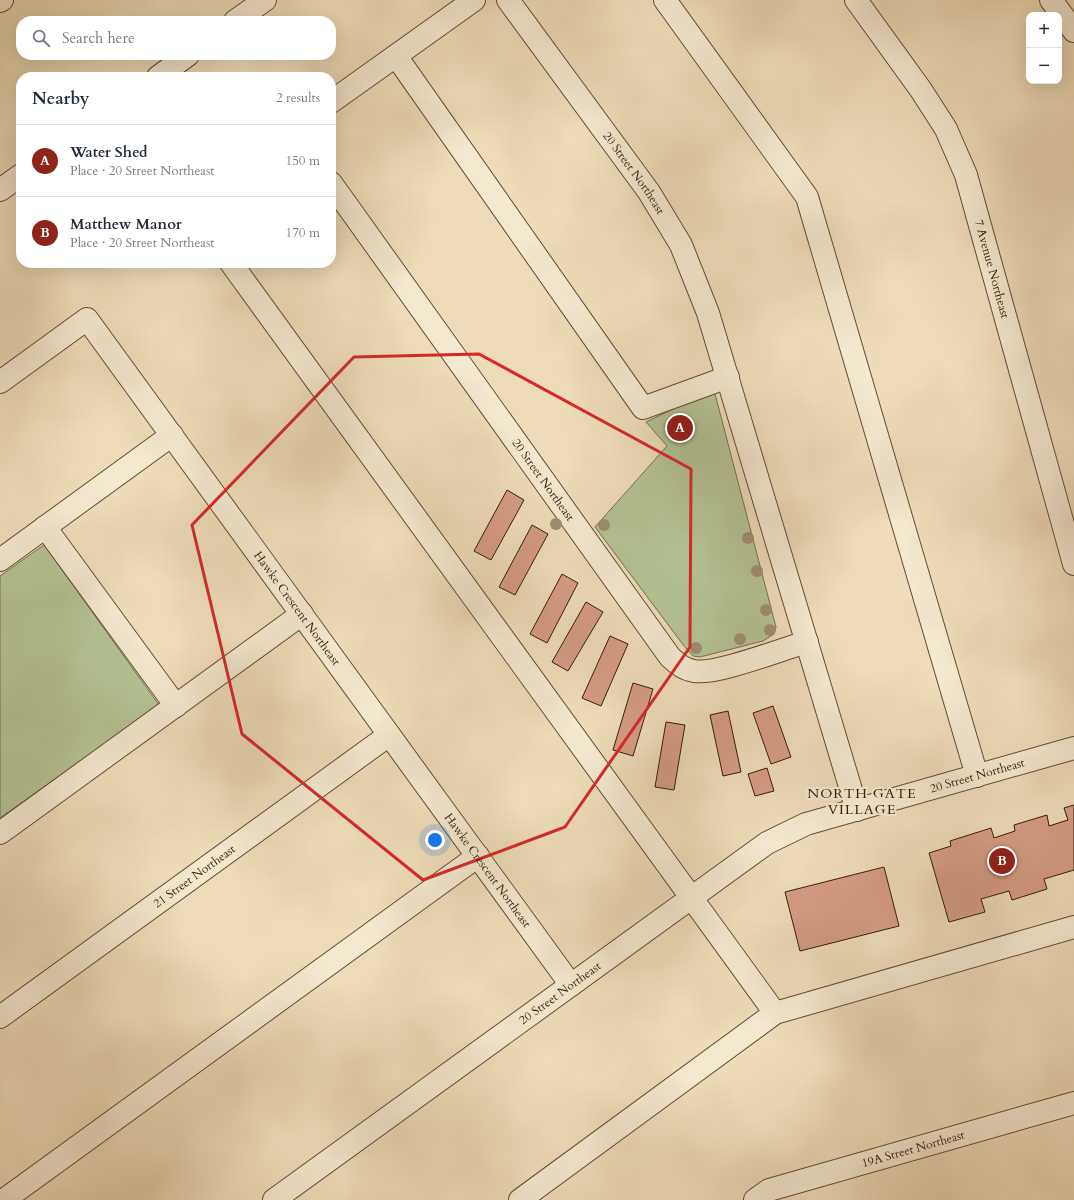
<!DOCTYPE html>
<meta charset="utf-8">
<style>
body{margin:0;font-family:Cardo,serif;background:#f6f6f7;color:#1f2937}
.controls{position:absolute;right:12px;top:12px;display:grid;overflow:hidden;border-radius:8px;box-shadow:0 4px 16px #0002}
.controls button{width:36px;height:36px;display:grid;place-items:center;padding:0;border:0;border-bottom:1px solid #e0e1e3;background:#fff;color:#1f2937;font:20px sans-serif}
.you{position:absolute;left:435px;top:840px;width:14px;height:14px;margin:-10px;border:3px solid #fff;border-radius:50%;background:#1a73e8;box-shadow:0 0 0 6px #1a73e833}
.badge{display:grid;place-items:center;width:26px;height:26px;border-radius:50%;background:#8f2418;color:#fff;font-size:13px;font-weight:700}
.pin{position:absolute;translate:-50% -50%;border:2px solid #fff;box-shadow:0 1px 4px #0006}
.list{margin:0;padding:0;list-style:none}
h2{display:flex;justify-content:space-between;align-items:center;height:52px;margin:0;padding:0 16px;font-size:17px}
h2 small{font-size:13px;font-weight:400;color:#747a83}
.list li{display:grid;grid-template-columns:26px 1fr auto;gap:12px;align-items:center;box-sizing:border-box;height:72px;padding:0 16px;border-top:1px solid #e0e1e3}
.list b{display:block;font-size:15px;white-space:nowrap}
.list p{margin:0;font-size:13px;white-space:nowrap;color:#747a83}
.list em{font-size:13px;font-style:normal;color:#747a83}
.icon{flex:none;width:22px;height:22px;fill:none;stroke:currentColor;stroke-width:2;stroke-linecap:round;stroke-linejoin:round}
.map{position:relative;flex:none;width:1074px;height:1200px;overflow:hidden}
.search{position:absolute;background:#fff;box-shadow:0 4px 16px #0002;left:16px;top:16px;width:320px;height:44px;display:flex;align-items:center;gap:10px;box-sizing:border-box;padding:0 14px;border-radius:16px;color:#747a83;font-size:15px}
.panel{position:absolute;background:#fff;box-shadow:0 4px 16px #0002;left:16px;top:72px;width:320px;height:196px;border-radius:16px}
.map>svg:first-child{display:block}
.green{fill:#b4c292;stroke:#74704c}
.building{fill:#d59c82;stroke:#351d06}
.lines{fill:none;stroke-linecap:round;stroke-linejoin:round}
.minor-casing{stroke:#634d32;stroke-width:24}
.minor{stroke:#f3e8d0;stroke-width:22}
.tree{fill:#9d8e6d}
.marked{fill:none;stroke:#d62828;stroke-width:3;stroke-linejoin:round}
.labels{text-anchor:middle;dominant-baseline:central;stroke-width:4;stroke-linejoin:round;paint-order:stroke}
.street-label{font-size:12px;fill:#351d06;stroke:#f3e8d0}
.quarter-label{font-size:14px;letter-spacing:1px;fill:#351d06;stroke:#f3e8d0}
</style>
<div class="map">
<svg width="1074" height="1200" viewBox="0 0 1074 1200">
<rect width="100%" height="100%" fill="#eddcb7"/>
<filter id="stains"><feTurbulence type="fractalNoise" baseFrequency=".005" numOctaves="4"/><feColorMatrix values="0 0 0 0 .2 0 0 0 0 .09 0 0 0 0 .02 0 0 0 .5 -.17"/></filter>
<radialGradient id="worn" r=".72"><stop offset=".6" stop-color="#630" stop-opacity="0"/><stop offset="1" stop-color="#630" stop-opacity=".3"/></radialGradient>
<g class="green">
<polygon points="709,392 715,394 776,627 774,634 763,641 700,657 693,656 684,646 595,527 667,446 646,422"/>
<polygon points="44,545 159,705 0,818 0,576"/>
</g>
<g class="building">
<polygon points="687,415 694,429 672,440 665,426"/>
<polygon points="507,490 524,500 491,560 474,551"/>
<polygon points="532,525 548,534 515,595 499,587"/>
<polygon points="562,574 578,583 547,643 530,634"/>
<polygon points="586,602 603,612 568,671 552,662"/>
<polygon points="610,636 628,644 601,706 582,698"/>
<polygon points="633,683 653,689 633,756 613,750"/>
<polygon points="773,706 791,757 771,764 753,713"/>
<polygon points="728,711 741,772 723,776 710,715"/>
<polygon points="666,722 685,725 674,790 655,787"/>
<polygon points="767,768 774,791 755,796 748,774"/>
<polygon points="1074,805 1074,870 1044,879 1047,889 1012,900 1009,891 981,899 985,912 949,922 929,853 951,846 950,841 991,828 994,838 1015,831 1014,825 1047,815 1049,826 1068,820 1064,808"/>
<polygon points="884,867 899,926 800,951 785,892"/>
</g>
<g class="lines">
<defs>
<g id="minor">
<path id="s1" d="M508,0L649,192L681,245L708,313L857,810"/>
<polyline points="665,0 807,197 977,776"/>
<path id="s2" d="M856,0L921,90L946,129L966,175L1074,564"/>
<polyline points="1051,0 1074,31"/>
<polyline points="0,1 2,0"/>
<polyline points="235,21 265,0"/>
<polyline points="396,56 643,408 728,377"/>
<polyline points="158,77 188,55"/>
<polyline points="331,102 474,0"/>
<path id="s3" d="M331,183L670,657C678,664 683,669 694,671C716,675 782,649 807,642"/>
<polyline points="0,190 21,175"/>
<polyline points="231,263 775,1013"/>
<path id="s4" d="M0,382L87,319L571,985"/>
<polyline points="45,527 176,706"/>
<polyline points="0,560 172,435"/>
<polyline points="0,833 302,614"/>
<path id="s5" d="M0,1017L389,735"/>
<polyline points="4,1200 478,856"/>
<path id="s6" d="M274,1200L767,843L806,824L1074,748"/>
<polyline points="520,1200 775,1013 1074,927"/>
<path id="s7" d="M755,1200L769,1190L1074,1103"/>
</g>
</defs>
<use href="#minor" class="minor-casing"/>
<use href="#minor" class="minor"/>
</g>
<g class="tree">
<circle cx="556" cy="524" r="6"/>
<circle cx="604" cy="525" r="6"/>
<circle cx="748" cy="538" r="6"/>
<circle cx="757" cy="571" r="6"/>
<circle cx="766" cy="610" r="6"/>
<circle cx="770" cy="630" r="6"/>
<circle cx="740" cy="639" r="6"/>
<circle cx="696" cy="648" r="6"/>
</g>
<path class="marked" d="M479,354L691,469L690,647L565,827L423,880L242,734L192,525L354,357Z"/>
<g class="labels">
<g class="street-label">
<text stroke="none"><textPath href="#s1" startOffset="214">20 Street Northeast</textPath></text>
<text stroke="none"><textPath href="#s2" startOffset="305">7 Avenue Northeast</textPath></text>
<text stroke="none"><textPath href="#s3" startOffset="365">20 Street Northeast</textPath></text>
<text stroke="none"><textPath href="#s4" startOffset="465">Hawke Crescent Northeast</textPath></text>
<text stroke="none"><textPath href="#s6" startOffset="830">20 Street Northeast</textPath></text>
<text stroke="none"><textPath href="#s4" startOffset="789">Hawke Crescent Northeast</textPath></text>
<text stroke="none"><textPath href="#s5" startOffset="240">21 Street Northeast</textPath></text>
<text stroke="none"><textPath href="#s6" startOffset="353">20 Street Northeast</textPath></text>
<text stroke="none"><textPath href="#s7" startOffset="167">19A Street Northeast</textPath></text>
</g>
<g class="quarter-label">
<text x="862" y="793">NORTH GATE<tspan x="862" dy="16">VILLAGE</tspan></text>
</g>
</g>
<rect width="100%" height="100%" filter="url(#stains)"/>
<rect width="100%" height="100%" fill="url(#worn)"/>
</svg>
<div class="controls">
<button>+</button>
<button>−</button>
</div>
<div class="you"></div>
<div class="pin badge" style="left:680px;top:428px">A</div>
<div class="pin badge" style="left:1002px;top:861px">B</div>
<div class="search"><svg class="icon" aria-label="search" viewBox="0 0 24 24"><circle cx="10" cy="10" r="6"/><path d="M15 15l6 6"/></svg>Search here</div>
<section class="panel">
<h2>Nearby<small>2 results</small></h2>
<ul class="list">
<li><span class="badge">A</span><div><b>Water Shed</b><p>Place · 20 Street Northeast</p></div><em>150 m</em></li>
<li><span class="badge">B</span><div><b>Matthew Manor</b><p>Place · 20 Street Northeast</p></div><em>170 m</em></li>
</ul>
</section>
</div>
